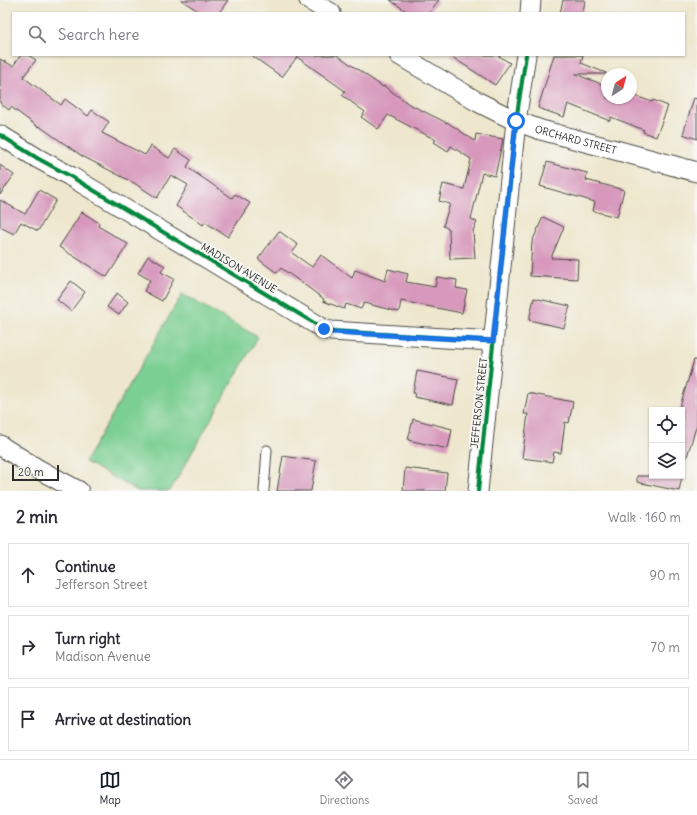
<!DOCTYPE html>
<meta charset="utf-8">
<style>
body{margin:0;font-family:Delius,sans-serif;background:#f2f2f3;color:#2b2b33}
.controls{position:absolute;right:12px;bottom:12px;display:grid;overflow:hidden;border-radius:0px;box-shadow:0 1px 3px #0004}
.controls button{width:36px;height:36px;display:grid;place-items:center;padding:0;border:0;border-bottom:1px solid #e1e1e2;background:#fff;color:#2b2b33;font:20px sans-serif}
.compass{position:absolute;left:601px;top:68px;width:36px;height:36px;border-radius:50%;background:#fff;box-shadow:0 1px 3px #0004;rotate:36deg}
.scale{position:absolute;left:12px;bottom:10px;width:47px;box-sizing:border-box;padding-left:4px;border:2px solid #2b2b2b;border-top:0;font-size:11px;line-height:14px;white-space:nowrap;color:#2b2b2b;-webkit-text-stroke:3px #f6f6f2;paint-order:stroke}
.stop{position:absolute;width:12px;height:12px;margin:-9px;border:3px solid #1a73e8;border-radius:50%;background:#fff}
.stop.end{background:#1a73e8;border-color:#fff;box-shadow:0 1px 4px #0008}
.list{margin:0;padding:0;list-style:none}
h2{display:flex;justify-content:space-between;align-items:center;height:52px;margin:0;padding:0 16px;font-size:17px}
h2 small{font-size:13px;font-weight:400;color:#7c7c81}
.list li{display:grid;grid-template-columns:26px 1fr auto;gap:12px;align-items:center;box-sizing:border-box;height:64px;margin:0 8px 8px;padding:0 8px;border:1px solid #e1e1e2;border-radius:0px}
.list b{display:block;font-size:15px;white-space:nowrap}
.list p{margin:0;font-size:13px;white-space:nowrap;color:#7c7c81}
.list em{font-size:13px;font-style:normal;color:#7c7c81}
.icon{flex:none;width:22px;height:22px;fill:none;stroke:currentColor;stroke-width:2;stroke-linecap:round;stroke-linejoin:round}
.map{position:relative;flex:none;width:697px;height:491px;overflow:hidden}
.search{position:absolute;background:#fff;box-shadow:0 1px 3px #0004;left:12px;right:12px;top:12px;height:44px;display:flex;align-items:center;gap:10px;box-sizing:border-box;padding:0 14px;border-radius:0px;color:#7c7c81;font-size:15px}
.sheet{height:268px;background:#fff}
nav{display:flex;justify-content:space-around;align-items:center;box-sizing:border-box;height:56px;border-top:1px solid #e1e1e2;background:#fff;font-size:11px;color:#7c7c81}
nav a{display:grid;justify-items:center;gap:2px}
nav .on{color:#111827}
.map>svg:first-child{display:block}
.green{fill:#7bcf92;stroke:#537d5e}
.building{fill:#d798bc}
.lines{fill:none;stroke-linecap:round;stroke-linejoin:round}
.lane-casing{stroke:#484743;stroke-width:11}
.street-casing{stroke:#484743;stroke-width:21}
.lane{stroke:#fff;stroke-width:9}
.street{stroke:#fff;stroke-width:19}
.cycleway-casing{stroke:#f6f6f2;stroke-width:6}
.cycleway{stroke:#00873e;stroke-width:4}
.route{stroke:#1a73e8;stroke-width:5}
.labels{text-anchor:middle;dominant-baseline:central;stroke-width:4;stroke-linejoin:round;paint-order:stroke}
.street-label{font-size:10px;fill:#2b2b2b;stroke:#f6f6f2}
</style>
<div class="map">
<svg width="697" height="491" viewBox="0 0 697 491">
<rect width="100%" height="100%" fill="#f6f6f2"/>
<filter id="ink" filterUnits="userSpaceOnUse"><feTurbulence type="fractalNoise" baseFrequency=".025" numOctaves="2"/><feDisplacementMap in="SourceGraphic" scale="8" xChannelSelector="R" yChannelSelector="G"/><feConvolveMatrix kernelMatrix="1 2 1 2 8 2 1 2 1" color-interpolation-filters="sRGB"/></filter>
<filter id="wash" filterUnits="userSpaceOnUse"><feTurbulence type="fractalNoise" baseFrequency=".012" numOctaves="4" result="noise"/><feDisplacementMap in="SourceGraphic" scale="16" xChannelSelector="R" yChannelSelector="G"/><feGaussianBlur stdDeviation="0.9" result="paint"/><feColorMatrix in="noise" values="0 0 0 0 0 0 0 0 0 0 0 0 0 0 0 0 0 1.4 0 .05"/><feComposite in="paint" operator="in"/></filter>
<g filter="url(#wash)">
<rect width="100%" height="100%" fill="#eee7cd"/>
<polygon class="green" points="182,294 258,337 170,491 138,491 85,462"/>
<g id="blocks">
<g class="building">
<polygon points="181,0 228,0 219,13 201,13"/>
<polygon points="390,0 439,0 429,13 409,13"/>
<polygon points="563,0 585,0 583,13 560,13"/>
<polygon points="21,55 28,55 36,60 23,77 61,105 65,99 88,116 92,110 109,122 102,133 145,155 151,146 169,158 175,149 191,160 187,167 232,198 235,194 250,203 228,237 205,222 203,225 176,206 188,185 171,175 157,198 134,183 82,156 39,126 38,127 11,107 9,110 0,103 0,59 13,66"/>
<polygon points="251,55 337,55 383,87 384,86 409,104 447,123 447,122 475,141 476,134 503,139 495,176 482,173 471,219 477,222 473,231 475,258 450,259 449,229 443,226 450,204 439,201 443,184 464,189 471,159 451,146 448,151 434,142 436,140 388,115 378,129 361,117 365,112 342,95 345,91 297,57 282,77"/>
<polygon points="449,55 497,55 510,63 495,85"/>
<polygon points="554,55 583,55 581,63 606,73 606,74 575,74 607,86 607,98 632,98 633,95 652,102 653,100 668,106 656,137 643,132 644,130 611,117 610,121 568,104 564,117 538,108"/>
<polygon points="694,98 697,99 697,139 683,134"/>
<polygon points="547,162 587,173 586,180 624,190 617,217 593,211 595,202 540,186"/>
<polygon points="0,165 14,175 0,195"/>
<polygon points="39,190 56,200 38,231 21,222 14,234 0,227 0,200 25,214"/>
<polygon points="82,212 99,223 98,226 128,244 107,277 59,247"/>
<polygon points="543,217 564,227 551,258 578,259 577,279 530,276 532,242"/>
<polygon points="279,231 298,245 292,253 312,267 321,255 352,278 355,270 385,281 388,269 408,274 406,282 435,287 437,277 457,280 456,288 467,290 462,313 401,301 399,312 364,303 361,309 346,304 344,309 323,301 324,299 281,268 277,273 258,259"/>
<polygon points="148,256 165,266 161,272 174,279 162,301 144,291 150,280 138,273"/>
<polygon points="71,281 85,292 71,311 57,300"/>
<polygon points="117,293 128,302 119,315 107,307"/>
<polygon points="534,298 570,306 564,328 529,320"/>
<polygon points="694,360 697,360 697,424 685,463 682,463 682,410 679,410"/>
<polygon points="417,371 458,379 453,405 414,397 415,393 413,393"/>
<polygon points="528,393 573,402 569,423 565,422 561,453 554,452 552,462 522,458 528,414 524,414"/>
<polygon points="413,419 452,429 448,449 408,440"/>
<polygon points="283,456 316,461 311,491 277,491"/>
<polygon points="405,468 447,473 445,491 403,491"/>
<polygon points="637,476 682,476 679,491 637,482"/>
</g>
</g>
</g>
<g filter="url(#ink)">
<use href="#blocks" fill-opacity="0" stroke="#484743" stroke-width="1"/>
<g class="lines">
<defs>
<polyline id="lane" points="264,491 267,450"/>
<g id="street">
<polyline points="309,0 331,13"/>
<polyline points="530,13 531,0"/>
<path id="s1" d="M399,55L478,102L516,121L541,130L697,172"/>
<polyline points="0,135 37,158 70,176 324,329 331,331 493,341"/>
<polyline points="0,445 4,448 38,469 79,491"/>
<polyline points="478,491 516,121 526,55"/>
</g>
</defs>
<use href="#lane" class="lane-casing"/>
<use href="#street" class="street-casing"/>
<use href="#lane" class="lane"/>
<use href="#street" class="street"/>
<defs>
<g id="cycleway">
<polyline points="0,135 37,158 70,176 324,329 331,331 493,341"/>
<polyline points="478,491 516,121 526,55"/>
</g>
</defs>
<use href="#cycleway" class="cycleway-casing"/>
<use href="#cycleway" class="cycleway"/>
</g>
</g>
<g class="lines" filter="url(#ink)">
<polyline class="route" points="324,329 331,332 493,341 516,121"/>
</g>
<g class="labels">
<g class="street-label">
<text stroke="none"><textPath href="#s1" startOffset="197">ORCHARD STREET</textPath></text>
<text transform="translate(239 268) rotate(31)">MADISON AVENUE</text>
<text transform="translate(479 403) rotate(-84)">JEFFERSON STREET</text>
</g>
</g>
</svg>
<div class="controls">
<button><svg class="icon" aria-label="locate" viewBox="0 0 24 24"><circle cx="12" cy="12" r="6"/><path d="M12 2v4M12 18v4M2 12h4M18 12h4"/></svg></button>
<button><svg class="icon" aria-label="layers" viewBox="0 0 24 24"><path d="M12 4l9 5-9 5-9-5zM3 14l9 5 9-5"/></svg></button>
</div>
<svg class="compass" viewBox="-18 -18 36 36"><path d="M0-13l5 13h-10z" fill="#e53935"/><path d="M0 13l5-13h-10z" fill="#7c7c81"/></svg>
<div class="scale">20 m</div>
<div class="stop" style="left:516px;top:121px"></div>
<div class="stop end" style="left:324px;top:329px"></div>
<div class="search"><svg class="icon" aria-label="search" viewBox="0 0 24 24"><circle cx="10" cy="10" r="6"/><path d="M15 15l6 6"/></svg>Search here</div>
</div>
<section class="sheet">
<h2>2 min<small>Walk · 160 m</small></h2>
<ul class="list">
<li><svg class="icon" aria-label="ahead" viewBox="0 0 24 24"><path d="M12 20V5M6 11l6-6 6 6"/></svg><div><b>Continue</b><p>Jefferson Street</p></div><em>90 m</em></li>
<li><svg class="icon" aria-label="right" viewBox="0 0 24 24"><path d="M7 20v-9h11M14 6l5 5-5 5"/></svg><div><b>Turn right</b><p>Madison Avenue</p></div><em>70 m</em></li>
<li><svg class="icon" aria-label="arrive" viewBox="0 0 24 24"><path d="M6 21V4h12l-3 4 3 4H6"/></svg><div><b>Arrive at destination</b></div></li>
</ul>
</section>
<nav>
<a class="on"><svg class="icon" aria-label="map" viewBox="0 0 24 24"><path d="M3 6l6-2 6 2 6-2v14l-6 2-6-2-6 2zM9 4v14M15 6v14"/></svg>Map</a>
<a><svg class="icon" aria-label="directions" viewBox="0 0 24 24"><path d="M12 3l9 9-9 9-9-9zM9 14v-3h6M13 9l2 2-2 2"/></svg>Directions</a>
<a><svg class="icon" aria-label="saved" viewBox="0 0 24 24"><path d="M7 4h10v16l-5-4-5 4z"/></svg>Saved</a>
</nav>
